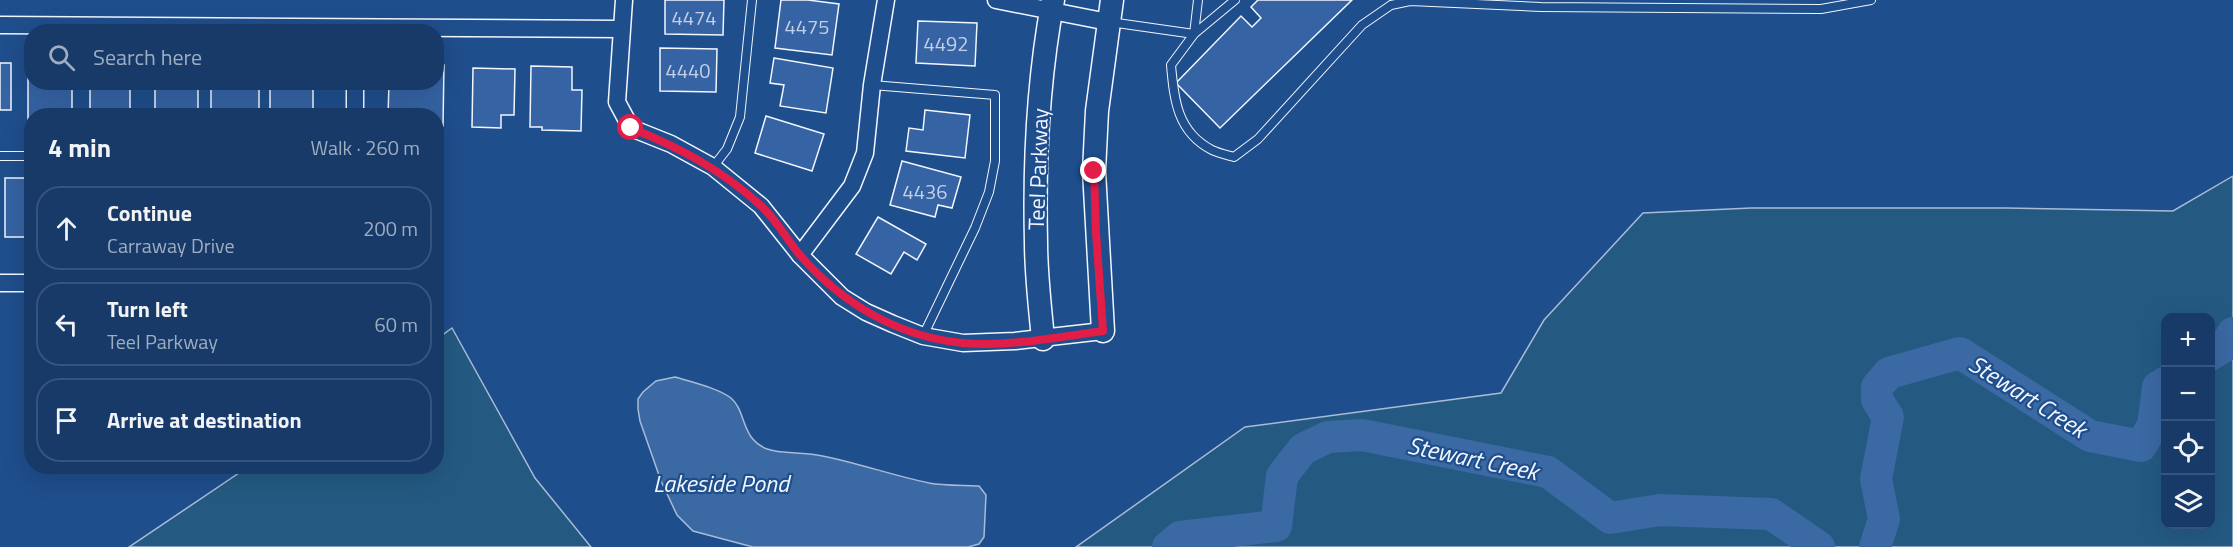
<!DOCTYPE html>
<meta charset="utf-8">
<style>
body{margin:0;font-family:"Titillium Web",sans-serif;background:#20416f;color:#f1f3f6}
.controls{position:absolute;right:18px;bottom:18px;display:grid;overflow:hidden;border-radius:12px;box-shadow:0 6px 24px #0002}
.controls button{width:54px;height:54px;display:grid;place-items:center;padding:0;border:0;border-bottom:2px solid #36547d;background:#173a69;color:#f1f3f6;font:30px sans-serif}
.stop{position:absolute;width:18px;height:18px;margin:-14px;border:4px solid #e11d48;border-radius:50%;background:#fff}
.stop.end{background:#e11d48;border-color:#fff;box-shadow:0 2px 6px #0008}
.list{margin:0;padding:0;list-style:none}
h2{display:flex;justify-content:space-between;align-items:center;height:78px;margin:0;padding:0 24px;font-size:26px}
h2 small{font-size:20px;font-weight:400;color:#9eadc0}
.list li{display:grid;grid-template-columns:39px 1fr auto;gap:18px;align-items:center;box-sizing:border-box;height:84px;margin:0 12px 12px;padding:0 12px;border:2px solid #36547d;border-radius:24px}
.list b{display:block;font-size:22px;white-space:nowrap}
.list p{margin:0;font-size:20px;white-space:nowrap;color:#9eadc0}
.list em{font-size:20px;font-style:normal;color:#9eadc0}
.icon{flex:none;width:33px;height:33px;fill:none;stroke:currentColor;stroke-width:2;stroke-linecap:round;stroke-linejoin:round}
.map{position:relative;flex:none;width:2233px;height:547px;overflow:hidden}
.search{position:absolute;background:#173a69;box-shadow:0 6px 24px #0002;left:24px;top:24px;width:420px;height:66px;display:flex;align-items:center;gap:15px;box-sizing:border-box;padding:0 21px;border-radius:24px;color:#9eadc0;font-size:22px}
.panel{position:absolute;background:#173a69;box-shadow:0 6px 24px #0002;left:24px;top:108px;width:420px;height:366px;border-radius:24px}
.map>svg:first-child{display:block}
.green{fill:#245a82;stroke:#a8bbd7;stroke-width:1.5;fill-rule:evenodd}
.water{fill:#3b69a3;stroke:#a8bbd7;stroke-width:1.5}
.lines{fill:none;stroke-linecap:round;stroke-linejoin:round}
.river{stroke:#3b69a3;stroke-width:32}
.building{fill:#3563a3;stroke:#f2f6ff;stroke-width:1.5}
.lane-casing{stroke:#f2f6ff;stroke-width:10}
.street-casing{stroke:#f2f6ff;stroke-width:19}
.secondary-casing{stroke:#f2f6ff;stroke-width:25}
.lane{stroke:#1f4e8c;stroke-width:8}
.street{stroke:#1f4e8c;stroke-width:16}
.secondary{stroke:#1f4e8c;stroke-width:22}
.route{stroke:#e11d48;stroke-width:8}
.labels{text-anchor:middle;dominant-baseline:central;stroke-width:4.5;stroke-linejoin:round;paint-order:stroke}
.number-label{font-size:20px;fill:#c3d1e8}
.street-label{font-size:22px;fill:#f2f6ff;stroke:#1f4e8c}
.water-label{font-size:24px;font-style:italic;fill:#f2f6ff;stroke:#1f4e8c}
</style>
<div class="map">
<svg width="2233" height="547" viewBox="0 0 2233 547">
<rect width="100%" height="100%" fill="#1f4e8c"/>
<g class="green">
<path d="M2233,176V547H1076L1245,427L1501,393L1544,320L1643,213L1751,208H2006L2173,211ZM2166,318H2210V524H2166Z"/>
<polygon points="452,328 535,478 591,547 129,547 248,467 436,466 437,339"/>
</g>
<path class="water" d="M675,377C691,382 718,388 731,398C747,412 740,438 767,449C780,454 803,452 817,455C855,462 891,475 929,483C945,486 963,485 979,486L986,495L984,537L979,544L968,547H753L693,531L677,515L661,481L640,421L638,409V399L643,392L656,381Z"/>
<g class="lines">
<g class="river">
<polyline points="2210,355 2225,346 2233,333"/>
<polyline points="1168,547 1180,537 1276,526 1282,476 1303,449 1328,437 1362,435 1548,472 1610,518 1660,510 1771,514 1819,547"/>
<polyline points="1875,547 1884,519 1876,479 1888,417 1877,400 1877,387 1889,373 1960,353 2090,436 2141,446 2153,425 2158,387 2166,382"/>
</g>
</g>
<g class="building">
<polygon points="665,0 724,0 723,35 665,34"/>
<polygon points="781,0 808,0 839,4 832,55 775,48"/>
<polygon points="1258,0 1352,0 1220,128 1176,83 1241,16 1252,27 1261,18 1251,7"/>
<polygon points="918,21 977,23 975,66 916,63"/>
<polygon points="660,48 717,49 716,92 660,91"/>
<polygon points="774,58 833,68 826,113 780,106 784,85 770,83"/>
<rect x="0" y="63" width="11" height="47"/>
<polygon points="28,64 32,64 32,82 72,82 72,116 32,116 32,122 28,122"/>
<polygon points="436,64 444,65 443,126 436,126 436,116 388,116 389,83 436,82"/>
<polygon points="531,66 572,67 572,90 582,90 581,131 542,130 542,127 530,127"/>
<polygon points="473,68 515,69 514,115 501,115 501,128 472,127"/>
<rect x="90" y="82" width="40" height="34"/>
<rect x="155" y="82" width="43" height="34"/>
<rect x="211" y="82" width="48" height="34"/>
<rect x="270" y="82" width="43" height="34"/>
<polygon points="925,110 970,115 965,158 906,151 909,128 923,130"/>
<polygon points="766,116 824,134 812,171 755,153"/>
<polygon points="902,161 961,177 952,208 938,205 935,217 890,205"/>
<rect x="5" y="178" width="27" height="59"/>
<polygon points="878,217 926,244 917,260 904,252 891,274 856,254"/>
</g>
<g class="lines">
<defs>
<g id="lane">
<path d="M1235,0L1194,34L1171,65C1174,99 1177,132 1212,150C1218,153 1227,155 1234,157L1258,139L1362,25L1391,5L1410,1L1541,7L1821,9L1871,0"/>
<polyline points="1110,22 1194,34 1198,0"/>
<polyline points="872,85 995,95 995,161 989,192 975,228 923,336"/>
<polyline points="0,156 32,156"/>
<polyline points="713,167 727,149 740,117 752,0"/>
</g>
<g id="street">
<polyline points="624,0 617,102 631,128 671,144 713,167 761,206 800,255 842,297 866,312 893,324 923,336 963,343 1015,341 1103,331"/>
<polyline points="996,0 1108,22"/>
<polyline points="0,25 621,29"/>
<polyline points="355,82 355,116"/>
<polyline points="800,255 852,186 865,153 872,85 886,0"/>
<polyline points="0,283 32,283"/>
</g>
<g id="secondary">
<polyline points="1103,331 1094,171 1097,111 1112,0"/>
<path d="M1043,339C1040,307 1036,274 1036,242C1034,161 1038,80 1053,0"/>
</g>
</defs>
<use href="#lane" class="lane-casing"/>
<use href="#street" class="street-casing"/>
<use href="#secondary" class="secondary-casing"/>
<use href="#lane" class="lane"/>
<use href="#street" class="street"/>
<use href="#secondary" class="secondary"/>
</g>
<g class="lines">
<path class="route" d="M631,128C680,148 720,169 759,204C775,218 786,238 799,254C841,303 898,337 963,343C1009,347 1058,337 1103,331L1096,232L1094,171"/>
</g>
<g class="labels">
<g class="number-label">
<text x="694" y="17">4474</text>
<text x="807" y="26">4475</text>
<text x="946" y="43">4492</text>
<text x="688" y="70">4440</text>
<text x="925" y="191">4436</text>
</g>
<g class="street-label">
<text transform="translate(1038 169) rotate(-88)">Teel Parkway</text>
</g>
<g class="water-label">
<text transform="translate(2028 396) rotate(32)">Stewart Creek</text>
<text transform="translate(1473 458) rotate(12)">Stewart Creek</text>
<text x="721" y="483">Lakeside Pond</text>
</g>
</g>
</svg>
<div class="controls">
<button>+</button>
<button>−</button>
<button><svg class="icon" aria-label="locate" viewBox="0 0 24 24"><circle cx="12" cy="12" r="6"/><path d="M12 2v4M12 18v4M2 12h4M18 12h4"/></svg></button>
<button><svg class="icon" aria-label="layers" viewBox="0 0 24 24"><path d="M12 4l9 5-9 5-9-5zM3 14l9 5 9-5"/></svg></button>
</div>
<div class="stop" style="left:631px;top:128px"></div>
<div class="stop end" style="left:1094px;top:171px"></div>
<div class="search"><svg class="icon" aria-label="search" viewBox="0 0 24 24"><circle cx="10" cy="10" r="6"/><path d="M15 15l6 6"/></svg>Search here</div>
<section class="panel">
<h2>4 min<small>Walk · 260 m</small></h2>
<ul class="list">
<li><svg class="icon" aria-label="ahead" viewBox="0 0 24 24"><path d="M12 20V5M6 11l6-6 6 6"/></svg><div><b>Continue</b><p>Carraway Drive</p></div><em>200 m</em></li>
<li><svg class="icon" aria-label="left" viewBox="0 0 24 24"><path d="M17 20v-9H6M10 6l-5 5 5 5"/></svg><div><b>Turn left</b><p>Teel Parkway</p></div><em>60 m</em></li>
<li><svg class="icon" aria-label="arrive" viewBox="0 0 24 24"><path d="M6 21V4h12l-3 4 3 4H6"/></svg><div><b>Arrive at destination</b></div></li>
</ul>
</section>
</div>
